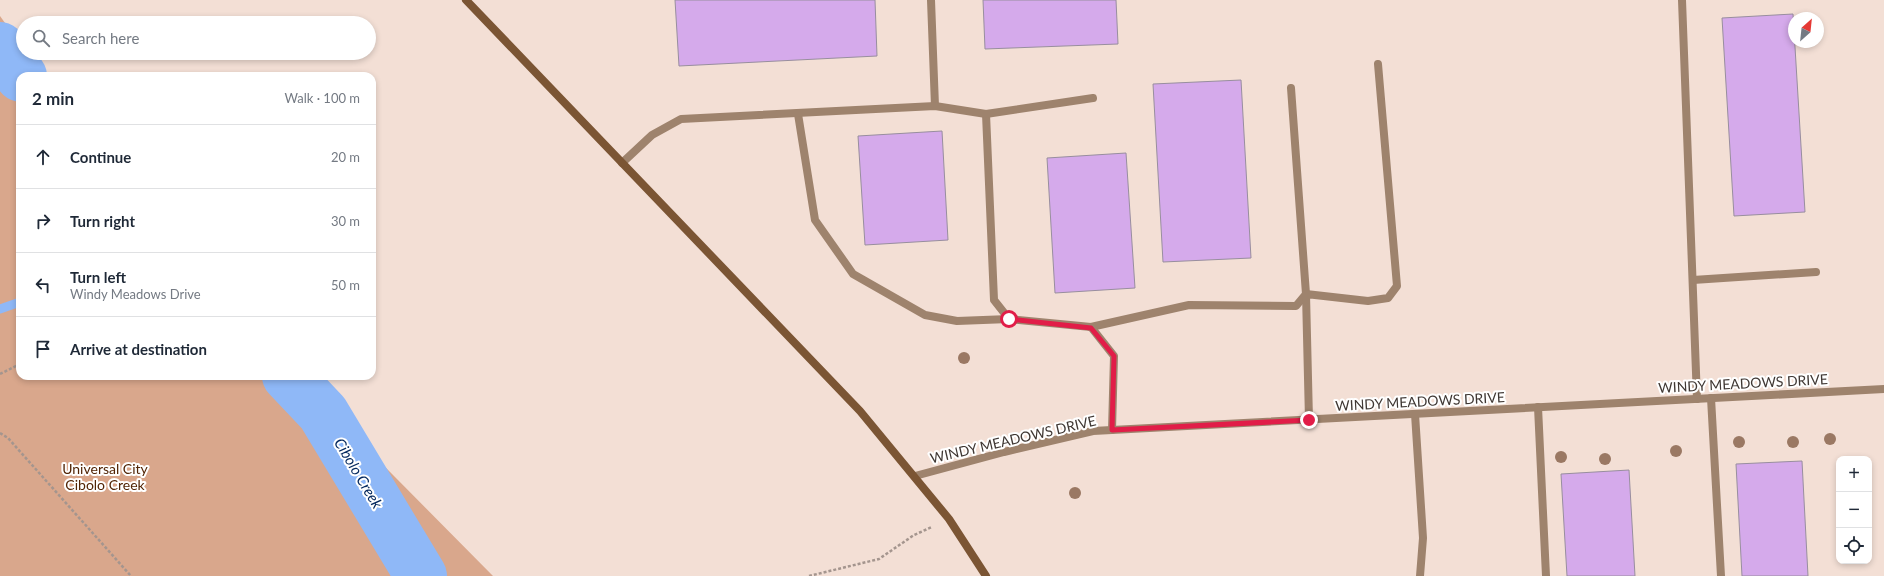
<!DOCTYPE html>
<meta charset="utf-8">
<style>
body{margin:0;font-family:Lato,sans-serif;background:#f6f6f7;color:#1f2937}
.controls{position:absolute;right:12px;bottom:12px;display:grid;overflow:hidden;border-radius:8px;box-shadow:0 2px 6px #0003}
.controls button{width:36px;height:36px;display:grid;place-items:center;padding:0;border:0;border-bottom:1px solid #e0e1e3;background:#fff;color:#1f2937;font:20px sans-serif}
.compass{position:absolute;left:1788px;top:12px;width:36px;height:36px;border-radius:50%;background:#fff;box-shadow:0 2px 6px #0003;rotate:27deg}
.stop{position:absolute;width:12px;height:12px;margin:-9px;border:3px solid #e11d48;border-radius:50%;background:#fff}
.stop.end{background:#e11d48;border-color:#fff;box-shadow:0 1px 4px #0008}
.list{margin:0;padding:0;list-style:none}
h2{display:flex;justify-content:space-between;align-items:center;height:52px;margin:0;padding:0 16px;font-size:17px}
h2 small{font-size:13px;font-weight:400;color:#747a83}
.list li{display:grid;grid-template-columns:26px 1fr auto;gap:12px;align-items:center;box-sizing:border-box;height:64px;padding:0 16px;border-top:1px solid #e0e1e3}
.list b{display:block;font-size:15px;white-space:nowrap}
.list p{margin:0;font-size:13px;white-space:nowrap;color:#747a83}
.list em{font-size:13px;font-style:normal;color:#747a83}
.icon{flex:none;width:22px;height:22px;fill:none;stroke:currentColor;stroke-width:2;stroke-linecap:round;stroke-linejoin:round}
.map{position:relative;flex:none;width:1884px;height:576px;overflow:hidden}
.search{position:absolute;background:#fff;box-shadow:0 2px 6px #0003;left:16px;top:16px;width:360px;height:44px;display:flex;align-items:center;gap:10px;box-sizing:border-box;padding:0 14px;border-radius:22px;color:#747a83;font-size:15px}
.panel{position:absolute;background:#fff;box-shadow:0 2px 6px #0003;left:16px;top:72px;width:360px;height:308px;border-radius:12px}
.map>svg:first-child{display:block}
.green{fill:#d9a78c}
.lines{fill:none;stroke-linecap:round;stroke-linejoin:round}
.stream{stroke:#8fb8f7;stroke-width:9}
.river{stroke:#8fb8f7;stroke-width:52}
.building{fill:#d5aaeb;stroke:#988e9e}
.path{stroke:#a4958e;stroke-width:2.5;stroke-dasharray:3 2;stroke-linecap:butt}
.lane{stroke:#9e836d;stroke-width:8}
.street{stroke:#9e836d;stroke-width:8}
.secondary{stroke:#7b5534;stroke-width:8}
.tree{fill:#9a7863}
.route{stroke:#e11d48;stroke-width:5}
.labels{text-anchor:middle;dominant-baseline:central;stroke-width:4;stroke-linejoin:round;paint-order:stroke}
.street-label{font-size:14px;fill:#3f3733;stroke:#fff}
.park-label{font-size:14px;fill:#512405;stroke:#fff}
.water-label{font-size:15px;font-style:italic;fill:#03275d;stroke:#fff}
</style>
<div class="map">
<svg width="1884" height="576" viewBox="0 0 1884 576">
<rect width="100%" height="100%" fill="#f3dfd5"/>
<polygon class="green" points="0,16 23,48 23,53 27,53 44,76 20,76 20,376 295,376 493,576 0,576"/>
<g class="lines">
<polyline class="stream" points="0,309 20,302"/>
<g class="river">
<polyline points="0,48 21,76"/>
<polyline points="288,376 323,413 421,576"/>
</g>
</g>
<g class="building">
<polygon points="675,0 875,0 877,56 679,66"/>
<polygon points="983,0 1116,0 1118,44 985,49"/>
<polygon points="1793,14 1805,212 1734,216 1722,18"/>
<polygon points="1241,80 1251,258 1163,262 1153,84"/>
<polygon points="942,131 948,240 865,245 858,136"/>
<polygon points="1126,153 1135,288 1055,293 1047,158"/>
<polygon points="1802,461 1808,576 1742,576 1736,464"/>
<polygon points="1629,470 1635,576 1567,576 1561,474"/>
</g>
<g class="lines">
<g class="path">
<polyline points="0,374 20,364"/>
<polyline points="0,433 8,438 131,576"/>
<polyline points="809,576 879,559 914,535 932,527"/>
</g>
<g class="lane">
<polyline points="931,0 935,106"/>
<polyline points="1682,0 1697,399"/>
<polyline points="798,114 815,220 853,274 925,315 957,321 1009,319 1091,327 1114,356 1112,430"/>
<polyline points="986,114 994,300 1009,319"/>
<polyline points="622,163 652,135 681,119 935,106 986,114 1093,98"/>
<polyline points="1693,280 1816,272"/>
<polyline points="1091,327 1189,305 1296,306 1306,294 1291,88"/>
<polyline points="1711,398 1721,576"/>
<polyline points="1538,407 1546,576"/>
<polyline points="1415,414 1423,538 1420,576"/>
<polyline points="1309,420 1306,294 1368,301 1388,298 1397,286 1378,64"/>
</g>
<polyline class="street" points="915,476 1004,452 1093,431 1884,389"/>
<polyline class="secondary" points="466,0 860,411 949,519 986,576"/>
</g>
<g class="tree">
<circle cx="964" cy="358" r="6"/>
<circle cx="1830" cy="439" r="6"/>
<circle cx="1739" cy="442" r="6"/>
<circle cx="1793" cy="442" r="6"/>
<circle cx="1676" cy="451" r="6"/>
<circle cx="1561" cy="457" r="6"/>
<circle cx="1605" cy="459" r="6"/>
<circle cx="1075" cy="493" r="6"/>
</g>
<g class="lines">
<polyline class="route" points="1009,319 1091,328 1114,356 1112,430 1309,420"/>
</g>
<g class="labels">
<g class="street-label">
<text transform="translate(1743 383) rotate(-3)">WINDY MEADOWS DRIVE</text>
<text transform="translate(1420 401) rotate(-3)">WINDY MEADOWS DRIVE</text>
<text transform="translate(1013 439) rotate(-13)">WINDY MEADOWS DRIVE</text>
</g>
<g class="park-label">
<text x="105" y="468">Universal City<tspan x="105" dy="16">Cibolo Creek</tspan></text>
</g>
<g class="water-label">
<text transform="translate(359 473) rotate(59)">Cibolo Creek</text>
</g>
</g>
</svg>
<div class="controls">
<button>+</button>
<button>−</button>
<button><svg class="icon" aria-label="locate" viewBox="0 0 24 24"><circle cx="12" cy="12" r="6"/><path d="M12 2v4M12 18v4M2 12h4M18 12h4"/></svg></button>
</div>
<svg class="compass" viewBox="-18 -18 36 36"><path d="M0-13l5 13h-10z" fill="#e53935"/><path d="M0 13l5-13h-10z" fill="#747a83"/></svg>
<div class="stop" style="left:1009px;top:319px"></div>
<div class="stop end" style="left:1309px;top:420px"></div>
<div class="search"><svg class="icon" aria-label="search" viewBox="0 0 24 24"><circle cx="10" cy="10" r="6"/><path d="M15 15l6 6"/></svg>Search here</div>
<section class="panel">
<h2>2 min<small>Walk · 100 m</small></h2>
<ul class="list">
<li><svg class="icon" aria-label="ahead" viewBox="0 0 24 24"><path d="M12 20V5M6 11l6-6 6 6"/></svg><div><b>Continue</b></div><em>20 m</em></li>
<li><svg class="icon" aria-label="right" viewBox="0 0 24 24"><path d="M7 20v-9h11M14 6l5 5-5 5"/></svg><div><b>Turn right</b></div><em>30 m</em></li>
<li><svg class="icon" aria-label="left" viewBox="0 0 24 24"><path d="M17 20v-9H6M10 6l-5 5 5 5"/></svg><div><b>Turn left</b><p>Windy Meadows Drive</p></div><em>50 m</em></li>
<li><svg class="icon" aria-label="arrive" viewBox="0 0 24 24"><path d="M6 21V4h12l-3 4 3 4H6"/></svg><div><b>Arrive at destination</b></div></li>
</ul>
</section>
</div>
